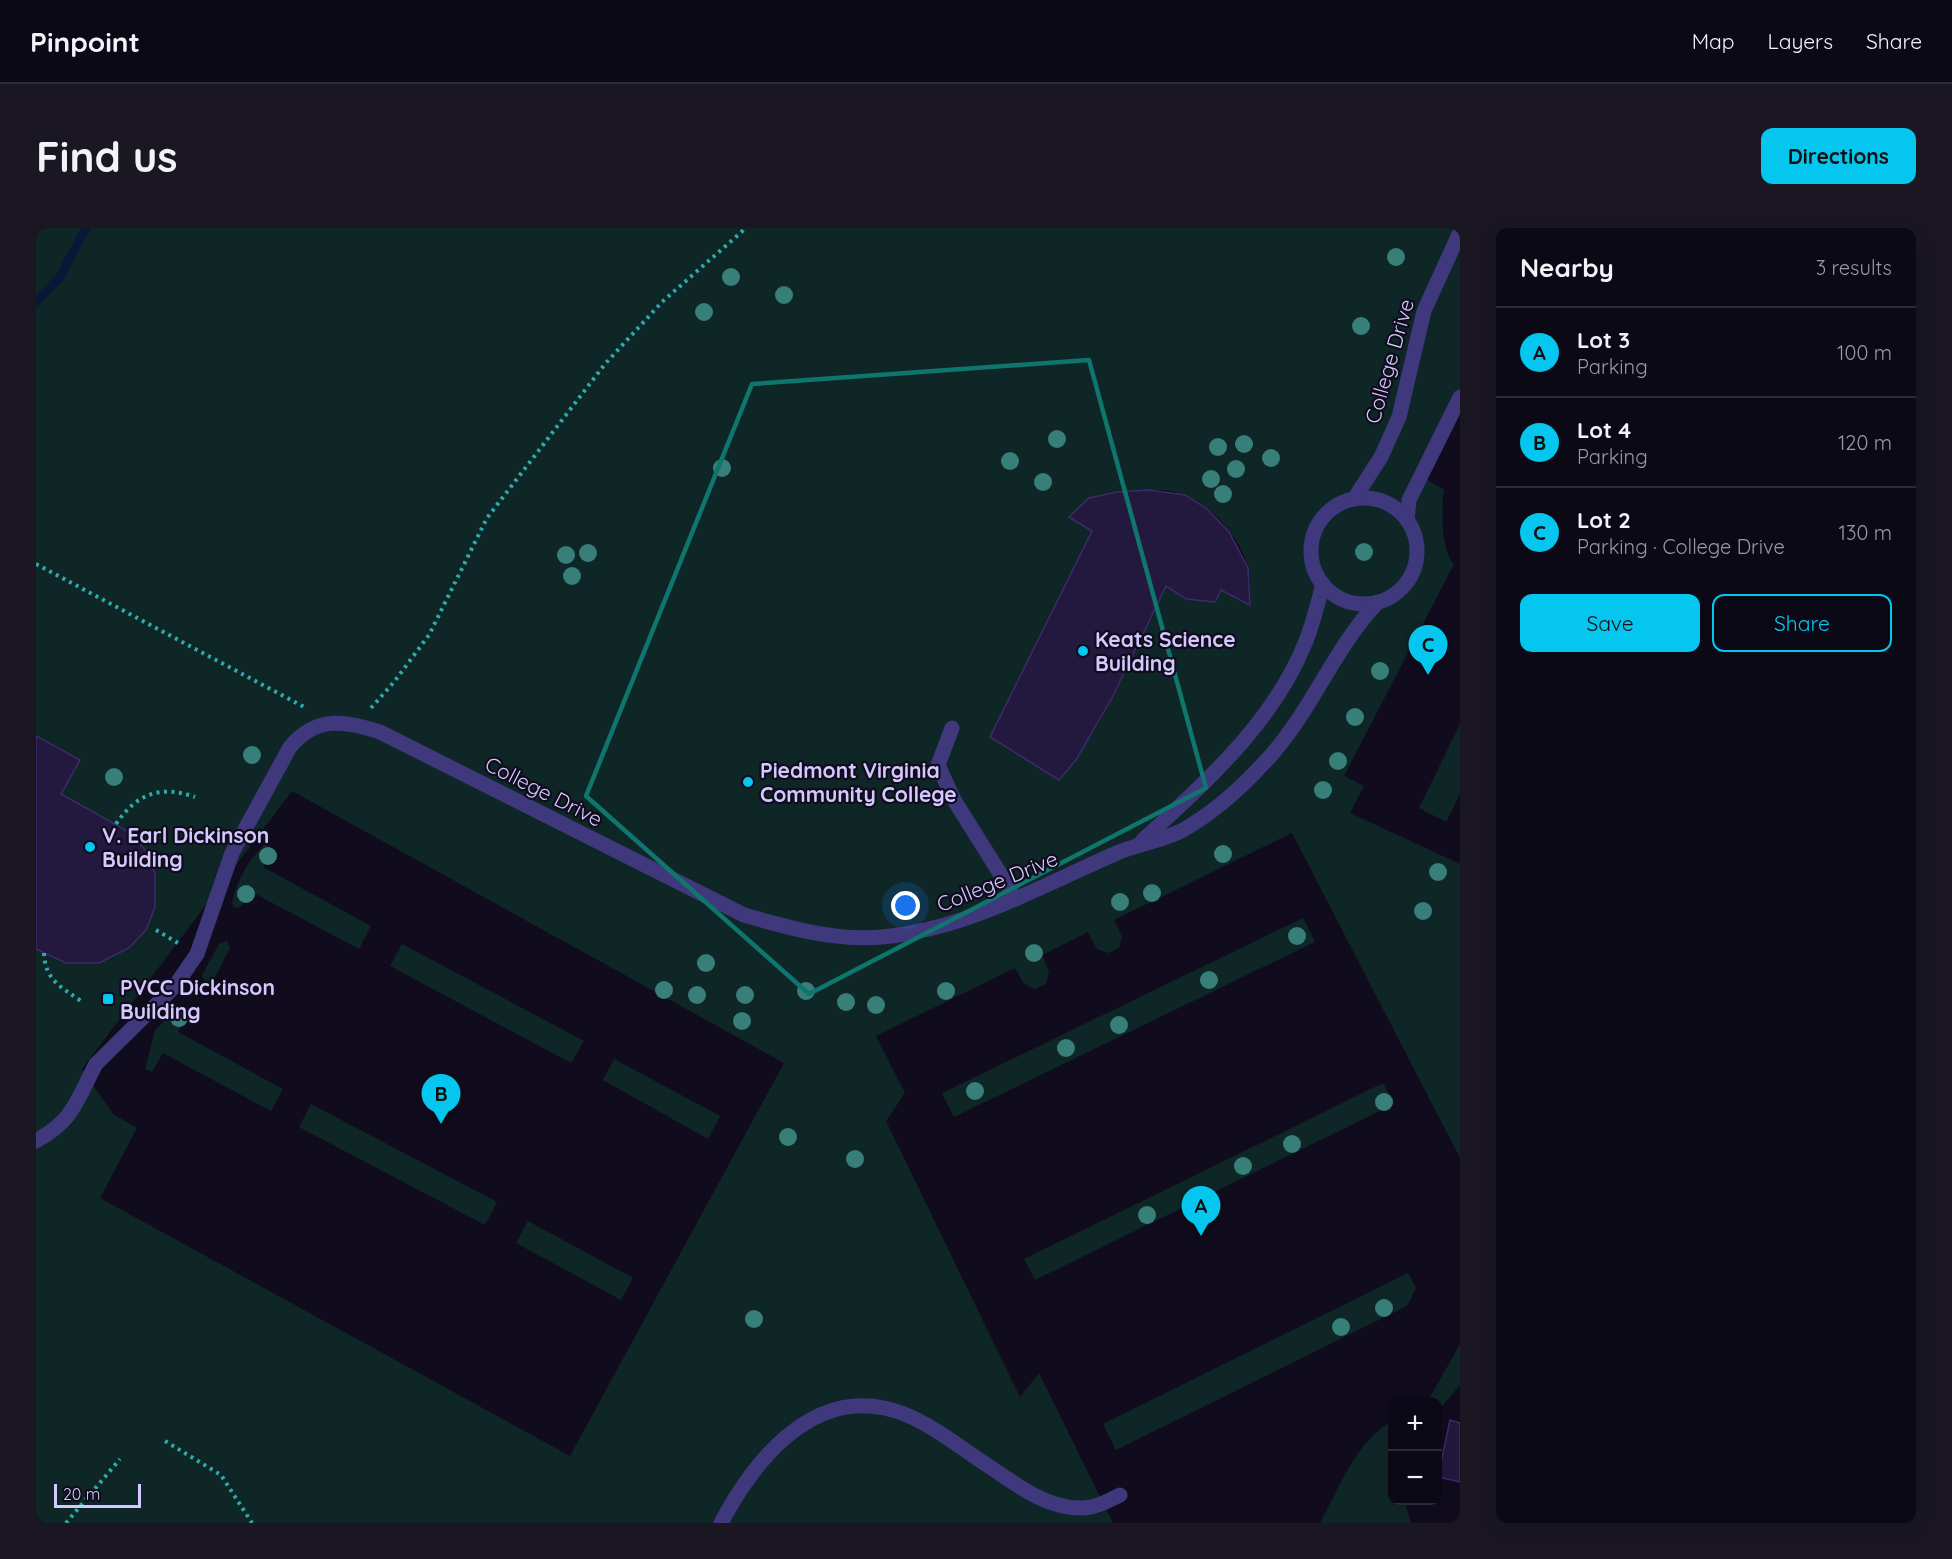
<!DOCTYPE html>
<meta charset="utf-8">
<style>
body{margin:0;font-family:Quicksand,sans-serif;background:#1a1723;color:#f1f3f6}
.controls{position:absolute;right:18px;bottom:18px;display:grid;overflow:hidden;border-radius:12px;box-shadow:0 6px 24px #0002}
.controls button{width:54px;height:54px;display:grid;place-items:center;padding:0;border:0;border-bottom:2px solid #2c2a35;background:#0c0916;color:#f1f3f6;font:30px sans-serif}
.scale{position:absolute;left:18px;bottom:15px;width:87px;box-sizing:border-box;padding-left:6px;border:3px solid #d3c9fe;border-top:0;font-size:16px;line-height:21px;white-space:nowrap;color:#d3c9fe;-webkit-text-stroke:4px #100c1d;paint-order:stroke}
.you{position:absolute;left:870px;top:678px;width:21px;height:21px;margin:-15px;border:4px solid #fff;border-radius:50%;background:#1a73e8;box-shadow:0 0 0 9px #1a73e833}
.badge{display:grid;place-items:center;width:39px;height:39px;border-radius:50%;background:#04c6ef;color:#111;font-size:20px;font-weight:700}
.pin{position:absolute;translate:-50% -50px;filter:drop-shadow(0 2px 3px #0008)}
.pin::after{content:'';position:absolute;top:32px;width:21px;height:18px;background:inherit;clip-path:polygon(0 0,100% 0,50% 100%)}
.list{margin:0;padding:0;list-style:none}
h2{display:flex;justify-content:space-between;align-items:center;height:78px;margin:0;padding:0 24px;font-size:26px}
h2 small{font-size:20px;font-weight:400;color:#9a9aa1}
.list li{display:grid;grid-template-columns:39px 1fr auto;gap:18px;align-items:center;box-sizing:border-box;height:90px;padding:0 24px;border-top:2px solid #2c2a35}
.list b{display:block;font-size:22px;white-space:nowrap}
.list p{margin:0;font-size:20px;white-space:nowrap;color:#9a9aa1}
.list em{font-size:20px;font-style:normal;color:#9a9aa1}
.actions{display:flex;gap:12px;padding:18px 24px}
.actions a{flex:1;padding:14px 0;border:2px solid #04c6ef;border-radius:12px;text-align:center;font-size:21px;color:#04c6ef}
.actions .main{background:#04c6ef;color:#111}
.map{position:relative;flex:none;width:1424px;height:1295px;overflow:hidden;border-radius:12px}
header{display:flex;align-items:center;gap:36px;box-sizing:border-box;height:84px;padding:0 30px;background:#0c0916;border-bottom:2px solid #2c2a35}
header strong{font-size:28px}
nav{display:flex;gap:33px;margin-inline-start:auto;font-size:21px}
.intro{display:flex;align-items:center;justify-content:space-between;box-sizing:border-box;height:144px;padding:0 36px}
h1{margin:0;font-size:42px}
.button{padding:15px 27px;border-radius:12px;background:#04c6ef;color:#111;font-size:21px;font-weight:700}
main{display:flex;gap:36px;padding:0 36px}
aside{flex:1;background:#0c0916;border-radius:12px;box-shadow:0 6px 24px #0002}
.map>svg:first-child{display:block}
.green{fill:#0f2627;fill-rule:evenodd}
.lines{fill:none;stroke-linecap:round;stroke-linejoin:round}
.stream{stroke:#091739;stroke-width:9}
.building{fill:#23183e;stroke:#3c2b6a;stroke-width:1.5}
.path{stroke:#2faaac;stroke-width:4;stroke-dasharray:3 4.5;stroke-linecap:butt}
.service{stroke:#40387c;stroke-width:15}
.minor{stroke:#40387c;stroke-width:15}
.tree{fill:#387e79}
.marked{fill:none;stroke:#0f766e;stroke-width:4.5;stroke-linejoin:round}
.poi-dot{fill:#04c6ef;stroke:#100c1d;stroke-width:2}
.labels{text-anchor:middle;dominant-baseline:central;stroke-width:4.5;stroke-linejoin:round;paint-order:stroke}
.street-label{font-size:21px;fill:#d3c9fe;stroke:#100c1d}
.poi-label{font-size:21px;font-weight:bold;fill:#d3c9fe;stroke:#100c1d;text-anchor:start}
</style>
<header>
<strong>Pinpoint</strong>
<nav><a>Map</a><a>Layers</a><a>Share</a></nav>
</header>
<div class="intro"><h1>Find us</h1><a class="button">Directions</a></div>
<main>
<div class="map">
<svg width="1424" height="1295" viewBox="0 0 1424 1295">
<rect width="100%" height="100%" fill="#100c1d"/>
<g class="green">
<path d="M0,0H1424V169L1385,248L1408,262C1405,278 1405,324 1418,336L1308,548L1328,558L1314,585L1424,636V930L1256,605L1078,692L1086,709L1083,720L1072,725L1061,721L1052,704L1006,727L1013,743L1010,756L999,761L988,756L979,740L840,808L869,865L850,893L984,1169L1003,1145L1077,1295H0ZM1093,263C1112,262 1131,260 1149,267C1176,278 1205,311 1212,339C1215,351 1214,364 1214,376L1185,362L1179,374L1150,371L1130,358C1098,423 1071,497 1023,551L954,508L1056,303L1034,288L1053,270ZM256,563L748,835L534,1228L64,970L101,900L77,886L46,841Z"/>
<polygon points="1424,496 1424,566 1410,594 1383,580"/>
<path d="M229,616L237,621L227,639L335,698L323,721L214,663L205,679L199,680L196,675C201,652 212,633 229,616Z"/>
<polygon points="1267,690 1279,714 918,889 906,865"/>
<polygon points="191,712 194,720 177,753 169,755 166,747 183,716"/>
<polygon points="366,716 548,813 535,835 354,738"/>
<polygon points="143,779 153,785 142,804 247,861 235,883 127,825 116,844 109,841 119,802"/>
<polygon points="578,831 684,888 672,911 567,852"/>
<polygon points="1347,855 1358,876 999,1052 988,1031"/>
<polygon points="275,876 461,974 449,997 263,899"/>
<polygon points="492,993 597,1050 585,1072 480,1015"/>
<polygon points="1372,1045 1380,1060 1371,1078 1080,1222 1067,1196"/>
<polygon points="1424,1116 1424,1157 1402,1183 1402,1174 1392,1173"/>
<path d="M1356,1193V1272L1369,1273L1375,1295H1284C1303,1260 1321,1212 1356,1193Z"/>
</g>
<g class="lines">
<polyline class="stream" points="0,74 24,49 50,0"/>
</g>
<g class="building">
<polygon points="1113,262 1149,267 1170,280 1193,304 1212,340 1214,377 1185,362 1179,374 1150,371 1130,358 1076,470 1040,532 1023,552 954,509 1056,303 1033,289 1053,270 1081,264"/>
<polygon points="0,508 44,532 25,566 93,604 110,623 119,646 119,679 110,702 93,720 63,735 30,735 0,721"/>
<polygon points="1414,1192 1424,1195 1424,1254 1402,1249"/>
</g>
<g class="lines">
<g class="path">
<polyline points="0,336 270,480"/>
<polyline points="335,480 358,454 393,407 451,290 569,136 626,74 710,0"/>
<path d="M80,596C101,565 125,557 159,569"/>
<polyline points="120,702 142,715"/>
<path d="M8,725C9,752 25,759 45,773"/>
<polyline points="129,1213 185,1247 216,1295"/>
<polyline points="30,1295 84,1231"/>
</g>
<g class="service">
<polyline points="916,500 902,537 918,572 980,671"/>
<path d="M0,913C39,891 40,873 60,836"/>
<path d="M685,1295C716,1236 772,1164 848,1180C885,1187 920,1217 951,1237C980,1256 1009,1280 1045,1280C1059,1280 1072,1273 1084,1267"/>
</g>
<g class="minor">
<circle cx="1328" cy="323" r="53"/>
<polyline points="1318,271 1345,229 1363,189 1388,83 1424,4"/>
<polyline points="1371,292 1373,272 1424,169"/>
<path d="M1106,613C1169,554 1237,496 1270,413C1277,395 1282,375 1287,356"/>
<path d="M60,836L139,758L161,726L196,625L254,519C280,488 308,492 344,504L708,687C753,700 798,713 846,709C931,701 1005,658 1083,624C1103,616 1128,612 1147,602C1177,585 1204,561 1227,536C1274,488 1296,422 1342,374"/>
</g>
</g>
<g class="tree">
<circle cx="1360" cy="29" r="9"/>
<circle cx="695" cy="49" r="9"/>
<circle cx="748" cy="67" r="9"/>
<circle cx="668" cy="84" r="9"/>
<circle cx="1325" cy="98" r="9"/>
<circle cx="1021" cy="211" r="9"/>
<circle cx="1208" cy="216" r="9"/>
<circle cx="1182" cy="219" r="9"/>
<circle cx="1235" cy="230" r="9"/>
<circle cx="974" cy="233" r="9"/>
<circle cx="686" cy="240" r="9"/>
<circle cx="1200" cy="241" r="9"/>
<circle cx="1175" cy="251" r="9"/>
<circle cx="1007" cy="254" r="9"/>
<circle cx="1187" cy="266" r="9"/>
<circle cx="1328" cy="324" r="9"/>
<circle cx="552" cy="325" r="9"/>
<circle cx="530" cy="327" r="9"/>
<circle cx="536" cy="348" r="9"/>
<circle cx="1344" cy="443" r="9"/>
<circle cx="1319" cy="489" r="9"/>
<circle cx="216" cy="527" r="9"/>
<circle cx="1302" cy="533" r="9"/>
<circle cx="78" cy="549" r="9"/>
<circle cx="1287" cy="562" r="9"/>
<circle cx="1187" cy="626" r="9"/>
<circle cx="232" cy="628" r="9"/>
<circle cx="1402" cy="644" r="9"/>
<circle cx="1116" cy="665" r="9"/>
<circle cx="210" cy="666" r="9"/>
<circle cx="1084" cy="674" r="9"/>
<circle cx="1387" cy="683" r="9"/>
<circle cx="1261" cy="708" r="9"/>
<circle cx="998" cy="725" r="9"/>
<circle cx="670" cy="735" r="9"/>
<circle cx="1173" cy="752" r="9"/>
<circle cx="628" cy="762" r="9"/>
<circle cx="770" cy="763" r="9"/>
<circle cx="910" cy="763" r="9"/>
<circle cx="661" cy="767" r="9"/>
<circle cx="709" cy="767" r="9"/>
<circle cx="810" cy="774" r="9"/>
<circle cx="840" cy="777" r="9"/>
<circle cx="143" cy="790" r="9"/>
<circle cx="706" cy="793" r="9"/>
<circle cx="1083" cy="797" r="9"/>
<circle cx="1030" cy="820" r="9"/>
<circle cx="939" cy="863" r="9"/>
<circle cx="1348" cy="874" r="9"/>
<circle cx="752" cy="909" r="9"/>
<circle cx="1256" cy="916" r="9"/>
<circle cx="819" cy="931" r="9"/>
<circle cx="1207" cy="938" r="9"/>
<circle cx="1111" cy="987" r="9"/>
<circle cx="1348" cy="1080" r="9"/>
<circle cx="718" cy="1091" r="9"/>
<circle cx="1305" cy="1099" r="9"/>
</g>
<path class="marked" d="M1053,132L1170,560L773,766L550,568L716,156Z"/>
<g class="poi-dot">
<circle cx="1047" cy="423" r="6"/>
<circle cx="712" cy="554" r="6"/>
<circle cx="54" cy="619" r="6"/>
<rect x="66" y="765" width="12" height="12" rx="3"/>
</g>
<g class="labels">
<g class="street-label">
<text transform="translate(1353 133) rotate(-74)">College Drive</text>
<text transform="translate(508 563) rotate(27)">College Drive</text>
<text transform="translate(961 653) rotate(-22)">College Drive</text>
</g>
<g class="poi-label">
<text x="1059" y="411">Keats Science<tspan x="1059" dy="24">Building</tspan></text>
<text x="724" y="542">Piedmont Virginia<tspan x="724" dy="24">Community College</tspan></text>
<text x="66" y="607">V. Earl Dickinson<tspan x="66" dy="24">Building</tspan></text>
<text x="84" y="759">PVCC Dickinson<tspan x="84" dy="24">Building</tspan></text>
</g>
</g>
</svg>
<div class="controls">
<button>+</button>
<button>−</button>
</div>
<div class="scale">20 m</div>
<div class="you"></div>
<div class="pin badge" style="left:1165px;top:1008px">A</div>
<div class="pin badge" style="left:405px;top:896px">B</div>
<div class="pin badge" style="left:1392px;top:447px">C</div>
</div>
<aside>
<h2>Nearby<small>3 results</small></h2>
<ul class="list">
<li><span class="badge">A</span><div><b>Lot 3</b><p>Parking</p></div><em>100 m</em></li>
<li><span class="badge">B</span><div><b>Lot 4</b><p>Parking</p></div><em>120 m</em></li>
<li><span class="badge">C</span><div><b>Lot 2</b><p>Parking · College Drive</p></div><em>130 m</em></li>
</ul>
<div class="actions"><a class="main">Save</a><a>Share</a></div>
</aside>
</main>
